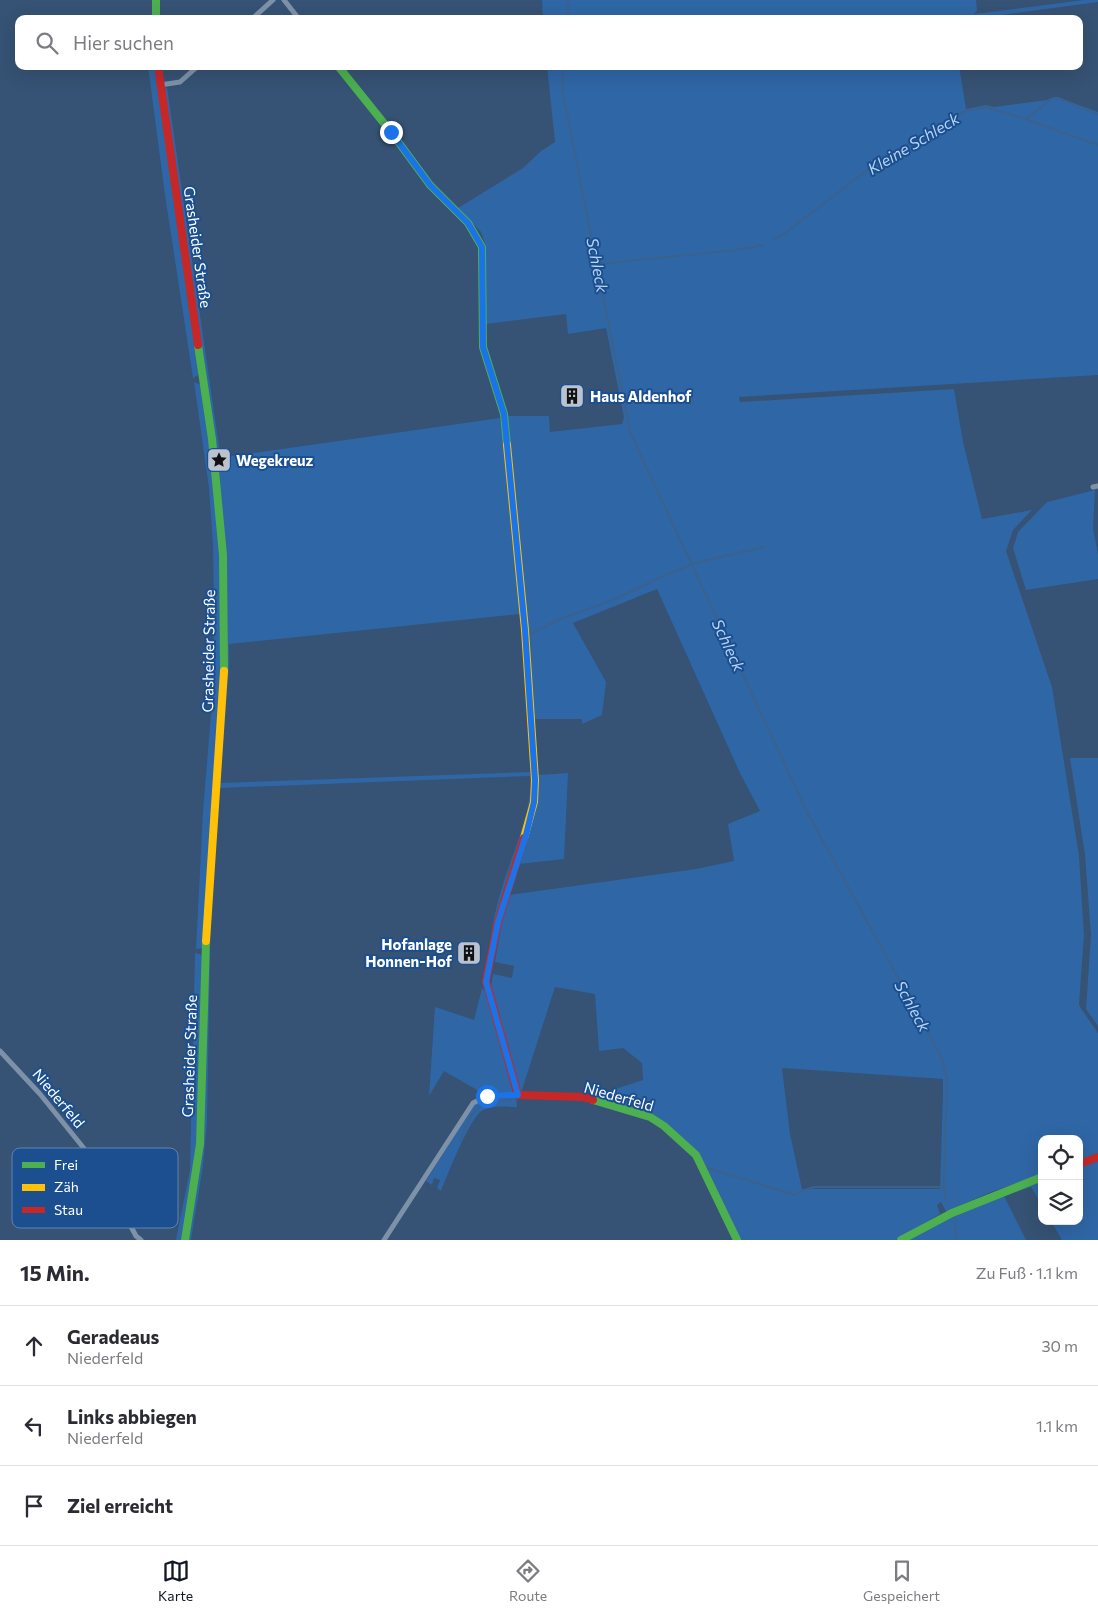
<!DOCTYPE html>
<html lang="de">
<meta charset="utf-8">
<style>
body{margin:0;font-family:Commissioner,sans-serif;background:#f7f7f7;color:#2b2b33}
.controls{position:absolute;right:15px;bottom:15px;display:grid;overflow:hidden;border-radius:10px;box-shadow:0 5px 20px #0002}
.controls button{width:45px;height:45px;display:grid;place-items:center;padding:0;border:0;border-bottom:1px solid #e1e1e2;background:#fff;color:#2b2b33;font:25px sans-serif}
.stop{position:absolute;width:15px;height:15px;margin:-11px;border:4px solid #1a73e8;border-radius:50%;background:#fff}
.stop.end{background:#1a73e8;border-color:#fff;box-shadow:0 1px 5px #0008}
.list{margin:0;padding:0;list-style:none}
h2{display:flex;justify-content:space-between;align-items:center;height:65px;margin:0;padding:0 20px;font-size:21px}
h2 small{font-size:16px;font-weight:400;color:#7c7c81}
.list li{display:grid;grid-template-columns:32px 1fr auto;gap:15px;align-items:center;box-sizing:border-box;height:80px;padding:0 20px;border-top:1px solid #e1e1e2}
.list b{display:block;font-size:19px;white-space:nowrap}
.list p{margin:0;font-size:16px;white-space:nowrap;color:#7c7c81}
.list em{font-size:16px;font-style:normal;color:#7c7c81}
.icon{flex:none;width:28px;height:28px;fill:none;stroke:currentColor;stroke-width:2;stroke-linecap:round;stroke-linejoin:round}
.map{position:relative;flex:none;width:1098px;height:1240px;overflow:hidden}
.search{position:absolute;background:#fff;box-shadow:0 5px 20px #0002;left:15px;right:15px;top:15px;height:55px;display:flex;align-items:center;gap:12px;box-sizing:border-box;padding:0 18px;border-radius:10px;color:#7c7c81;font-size:19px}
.sheet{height:305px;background:#fff}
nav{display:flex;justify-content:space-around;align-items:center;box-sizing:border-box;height:70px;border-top:1px solid #e1e1e2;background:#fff;font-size:14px;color:#7c7c81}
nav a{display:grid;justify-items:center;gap:2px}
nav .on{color:#111827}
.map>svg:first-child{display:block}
.green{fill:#2f66a5;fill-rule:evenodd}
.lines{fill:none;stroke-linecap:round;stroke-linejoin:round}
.stream{stroke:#3b618d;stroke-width:2}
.street{stroke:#7d92a8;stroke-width:5}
.fast{stroke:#4caf50;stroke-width:8}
.slow{stroke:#ffc107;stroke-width:8}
.jam{stroke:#c62828;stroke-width:8}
.route{stroke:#1a73e8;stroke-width:6}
.labels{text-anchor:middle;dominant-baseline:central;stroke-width:4;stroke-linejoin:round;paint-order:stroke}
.street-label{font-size:15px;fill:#fff;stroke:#1b4f8f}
.poi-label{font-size:15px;font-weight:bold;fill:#fff;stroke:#1b4f8f;text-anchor:start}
.water-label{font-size:16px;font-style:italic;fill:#b5d3f5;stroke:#1b4f8f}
.key{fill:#1b4f8f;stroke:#5f84b1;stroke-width:1}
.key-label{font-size:14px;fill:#fff}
</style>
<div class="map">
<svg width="1098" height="1240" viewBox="0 0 1098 1240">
<rect width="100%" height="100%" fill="#365274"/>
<g class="green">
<polygon points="542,0 976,0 977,10 974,14 1084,0 1098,0 1098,2 972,19 543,19"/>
<polygon points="148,66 155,66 200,374 193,378 165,195"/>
<path d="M547,66H959L966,109L986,105L994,107L1047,100L1054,97H1057L1098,112V375L739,397L740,402L954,389L963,442L982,519L1032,510L1013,530L1006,551L1052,687L1079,856L1084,935L1079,1004L1080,1007L1098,1033V1154L1079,1161V1139H1042V1174L991,1192L952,1209L976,1205L1042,1181V1205L1031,1187L1004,1196L1026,1240H906L949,1217L941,1202L937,1205L940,1214L895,1240H740L702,1164L665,1125L590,1097L643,1080L642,1063L623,1048L599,1051L595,994L555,987L521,1093L491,987L493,974L512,978L514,966L495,962L501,926L509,895L696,869L734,861L728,824L760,811L740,773L657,589L573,623L606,682L602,715L582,724V719H532L507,416H549L550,432L622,424L624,417L606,328L568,334L566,314L486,324V246L481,232L458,208L523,168L541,151L555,142ZM782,1068L943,1079V1093L940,1189H802L790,1134Z"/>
<polygon points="167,87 220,453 216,452 164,91"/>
<polygon points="194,382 203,386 220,535 222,658 203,948 196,949 203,811 211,714 214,627 213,545 209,488"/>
<path d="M500,418L503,432L520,614L229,644V667L220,783L530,772V775H533L531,803L490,944C493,915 502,885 512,858C521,832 533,803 530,776L220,788L215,842L210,948L208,947L217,789L220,788V784H218L225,548L217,461L218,458Z"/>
<polygon points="1095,490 1093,528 1098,555 1098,579 1026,590 1013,548 1018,532 1047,502"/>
<polygon points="1070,758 1098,758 1098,1026 1086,1009 1091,935 1085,855"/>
<polygon points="568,773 564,859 519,864 537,775"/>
<polygon points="210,952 207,1123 203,1166 191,1240 188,1240 197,1183 208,955"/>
<polygon points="195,953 200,954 203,958 196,1164 183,1240 176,1240 190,1170"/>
<polygon points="482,988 487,993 513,1093 486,1093 484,1094 444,1071 429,1096 435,1007 474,1020"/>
<path d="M516,1098L517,1107C506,1107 494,1105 483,1110C471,1115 447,1176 441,1191L437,1188L440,1180L434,1178L432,1185L426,1181L475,1104L487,1099Z"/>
<polygon points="1098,1161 1098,1240 1062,1240 1051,1221 1079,1221 1079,1167"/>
</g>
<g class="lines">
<g class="stream">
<polyline points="568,19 569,0"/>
<polyline points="564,66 562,88 630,432 806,810 942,1058 947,1080 944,1187 946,1201"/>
<polyline points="1026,119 1051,99 1058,98 1098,114"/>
<polyline points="774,239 784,234 883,158 967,110 986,107 1025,119 1098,145"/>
<polyline points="597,264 737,250 763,245"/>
<polyline points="531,661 531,634 557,620 613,600 663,576 696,563 764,547"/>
<polyline points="528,811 531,793"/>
<polyline points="500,904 513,858 518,846"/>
<path d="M460,1141C474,1106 477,1100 516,1100"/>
<polyline points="704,1167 795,1195 804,1190 814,1187 943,1187"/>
<polyline points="955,1221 956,1240"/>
</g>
<g class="street">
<polyline points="284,0 299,19"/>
<polyline points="252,19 273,0"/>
<polyline points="160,85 180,82 198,66"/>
<polyline points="1093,487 1098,486"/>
<polyline points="0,1051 40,1094 99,1167 136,1236 141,1240"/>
<polyline points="384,1240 473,1103 487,1096 518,1095"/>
</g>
<g class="fast">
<polyline points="156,0 156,19"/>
<polyline points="338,66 391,132 430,185 468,223 482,247 483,347 504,414 507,445"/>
<polyline points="198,345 212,439 223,555 224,671"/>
<polyline points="593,1100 650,1117 664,1126 696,1155 737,1240"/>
<polyline points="185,1240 200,1144 206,941"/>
<polyline points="901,1240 952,1213 1042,1177"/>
</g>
<g class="slow">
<polyline points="507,445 525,630 535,780 534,802 524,838"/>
<polyline points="206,941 224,671"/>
</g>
<g class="jam">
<polyline points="158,66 198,345"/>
<polyline points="524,838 498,922 486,981 518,1095 583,1097 593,1100"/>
<polyline points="1079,1164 1098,1157"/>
</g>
</g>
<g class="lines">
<polyline class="route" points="391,132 430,185 468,223 482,247 483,347 504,414 525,630 535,780 534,802 526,835 498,922 486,982 518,1095 487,1096"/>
</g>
<defs>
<symbol id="building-square" viewBox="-11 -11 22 22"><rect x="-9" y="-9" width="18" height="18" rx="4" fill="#b9c2ce" stroke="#1b4f8f"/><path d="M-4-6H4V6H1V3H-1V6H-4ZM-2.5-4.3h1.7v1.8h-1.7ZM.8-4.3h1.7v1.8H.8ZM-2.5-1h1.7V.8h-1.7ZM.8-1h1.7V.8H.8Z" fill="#111"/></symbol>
<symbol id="sight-square" viewBox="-11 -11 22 22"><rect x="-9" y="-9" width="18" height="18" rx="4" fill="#b9c2ce" stroke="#1b4f8f"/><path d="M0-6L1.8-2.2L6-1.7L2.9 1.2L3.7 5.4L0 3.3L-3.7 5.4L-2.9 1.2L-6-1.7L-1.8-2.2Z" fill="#111"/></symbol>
</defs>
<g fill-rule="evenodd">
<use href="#building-square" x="558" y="382" width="28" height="28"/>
<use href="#sight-square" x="205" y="446" width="28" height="28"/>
<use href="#building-square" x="455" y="939" width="28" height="28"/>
</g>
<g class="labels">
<g class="street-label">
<text transform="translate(198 247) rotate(82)">Grasheider Straße</text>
<text transform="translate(208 651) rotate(-89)">Grasheider Straße</text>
<text transform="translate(189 1056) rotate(-88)">Grasheider Straße</text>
<text transform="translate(619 1096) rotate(16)">Niederfeld</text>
<text transform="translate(59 1098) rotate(50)">Niederfeld</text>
</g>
<g class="poi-label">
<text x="590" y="396">Haus Aldenhof</text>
<text x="236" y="460">Wegekreuz</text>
<text x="452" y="944" text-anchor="end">Hofanlage<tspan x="452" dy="17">Honnen-Hof</tspan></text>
</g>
<g class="water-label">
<text transform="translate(913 143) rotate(-31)">Kleine Schleck</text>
<text transform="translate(598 265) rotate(79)">Schleck</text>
<text transform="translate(729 645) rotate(65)">Schleck</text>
<text transform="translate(913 1006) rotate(61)">Schleck</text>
</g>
</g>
<rect x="12" y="1148" width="166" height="80" rx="8" class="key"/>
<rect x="22" y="1162" width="23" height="6" fill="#4caf50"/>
<rect x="22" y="1184" width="23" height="7" fill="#ffc107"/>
<rect x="22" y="1207" width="23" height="6" fill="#c62828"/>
<g class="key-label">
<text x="54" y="1170">Frei</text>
<text x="54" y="1192">Zäh</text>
<text x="54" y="1215">Stau</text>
</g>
</svg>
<div class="controls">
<button><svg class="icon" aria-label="locate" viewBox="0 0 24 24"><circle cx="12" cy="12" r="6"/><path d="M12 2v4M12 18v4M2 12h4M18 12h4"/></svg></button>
<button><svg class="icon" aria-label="layers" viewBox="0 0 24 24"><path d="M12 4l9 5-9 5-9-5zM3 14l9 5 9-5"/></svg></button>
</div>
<div class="stop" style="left:487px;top:1096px"></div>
<div class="stop end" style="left:391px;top:132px"></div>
<div class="search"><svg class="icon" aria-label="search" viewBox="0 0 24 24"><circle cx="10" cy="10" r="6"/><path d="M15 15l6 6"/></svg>Hier suchen</div>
</div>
<section class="sheet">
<h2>15 Min.<small>Zu Fuß · 1.1 km</small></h2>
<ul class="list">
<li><svg class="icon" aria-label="ahead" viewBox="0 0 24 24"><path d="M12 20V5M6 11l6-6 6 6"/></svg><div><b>Geradeaus</b><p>Niederfeld</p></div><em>30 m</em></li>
<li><svg class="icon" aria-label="left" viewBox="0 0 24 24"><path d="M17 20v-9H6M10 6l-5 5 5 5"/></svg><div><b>Links abbiegen</b><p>Niederfeld</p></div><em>1.1 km</em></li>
<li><svg class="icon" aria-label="arrive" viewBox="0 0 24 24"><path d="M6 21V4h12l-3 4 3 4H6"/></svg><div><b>Ziel erreicht</b></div></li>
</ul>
</section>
<nav>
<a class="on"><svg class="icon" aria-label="map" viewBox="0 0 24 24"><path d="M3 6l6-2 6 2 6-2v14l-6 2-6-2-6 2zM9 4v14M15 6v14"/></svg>Karte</a>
<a><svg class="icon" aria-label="directions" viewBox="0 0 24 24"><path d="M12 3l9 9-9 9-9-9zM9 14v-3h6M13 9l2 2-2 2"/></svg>Route</a>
<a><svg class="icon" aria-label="saved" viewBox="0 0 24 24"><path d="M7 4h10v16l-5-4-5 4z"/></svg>Gespeichert</a>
</nav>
